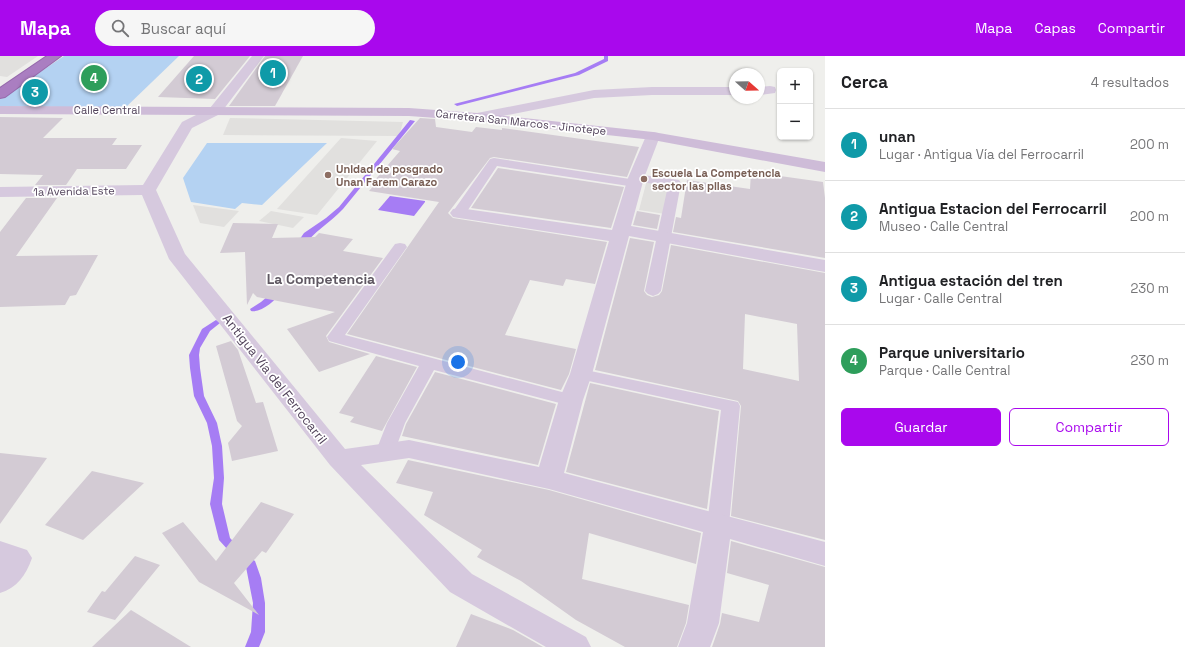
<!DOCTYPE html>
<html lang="es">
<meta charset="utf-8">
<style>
body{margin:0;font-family:"Space Grotesk",sans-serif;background:#f6f6f6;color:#202124}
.controls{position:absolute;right:12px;top:12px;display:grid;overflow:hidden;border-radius:6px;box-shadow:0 1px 3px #0004}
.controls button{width:36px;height:36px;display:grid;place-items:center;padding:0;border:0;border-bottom:1px solid #e0e0e0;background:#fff;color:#202124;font:20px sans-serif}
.compass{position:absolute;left:729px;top:12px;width:36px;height:36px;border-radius:50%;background:#fff;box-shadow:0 1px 3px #0004;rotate:110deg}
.you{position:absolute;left:458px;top:306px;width:14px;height:14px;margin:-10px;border:3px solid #fff;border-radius:50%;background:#1a73e8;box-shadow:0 0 0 6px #1a73e833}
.badge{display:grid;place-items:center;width:26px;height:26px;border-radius:50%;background:#a908ed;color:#fff;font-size:13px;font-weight:700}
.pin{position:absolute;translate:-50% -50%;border:2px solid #fff;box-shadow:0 1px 4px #0006}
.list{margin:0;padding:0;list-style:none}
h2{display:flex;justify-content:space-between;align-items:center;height:52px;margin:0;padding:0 16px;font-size:17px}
h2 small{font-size:13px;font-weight:400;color:#757577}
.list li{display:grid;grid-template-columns:26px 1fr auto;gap:12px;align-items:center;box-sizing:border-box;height:72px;padding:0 16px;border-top:1px solid #e0e0e0}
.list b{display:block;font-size:15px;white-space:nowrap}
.list p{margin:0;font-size:13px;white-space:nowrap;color:#757577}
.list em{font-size:13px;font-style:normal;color:#757577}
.actions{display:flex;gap:8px;padding:12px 16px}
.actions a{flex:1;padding:9px 0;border:1px solid #a908ed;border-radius:6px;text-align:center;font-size:14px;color:#a908ed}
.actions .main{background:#a908ed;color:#fff}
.icon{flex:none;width:22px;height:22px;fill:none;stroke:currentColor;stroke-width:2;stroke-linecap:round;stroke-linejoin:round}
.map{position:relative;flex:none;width:825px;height:591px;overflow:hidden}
header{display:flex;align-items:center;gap:24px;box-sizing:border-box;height:56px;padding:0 20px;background:#a908ed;color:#fff}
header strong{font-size:19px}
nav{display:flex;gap:22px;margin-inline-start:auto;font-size:14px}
.search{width:280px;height:36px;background:#f6f6f6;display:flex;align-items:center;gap:10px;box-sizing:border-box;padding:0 14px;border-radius:22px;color:#757577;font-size:15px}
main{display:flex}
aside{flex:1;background:#fff}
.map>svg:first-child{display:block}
.education{fill:#e1e0de}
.green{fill:#b4d2f2}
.water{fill:#a67df4}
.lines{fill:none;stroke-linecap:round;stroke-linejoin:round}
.stream{fill:#a67df4;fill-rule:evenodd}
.building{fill:#d3cbd4;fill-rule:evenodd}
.highway-casing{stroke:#966aac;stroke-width:2}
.lane{fill:#d6c9de;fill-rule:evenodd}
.street{fill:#d6c9de;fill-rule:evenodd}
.secondary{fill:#cebcd8;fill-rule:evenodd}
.highway{fill:#aa7ec1;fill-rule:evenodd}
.education-dot{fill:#8d6e63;stroke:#fff;stroke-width:1.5}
.labels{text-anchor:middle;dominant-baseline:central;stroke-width:3.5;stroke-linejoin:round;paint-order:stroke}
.far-street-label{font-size:11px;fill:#52435b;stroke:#fff}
.far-education-label{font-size:11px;font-weight:bold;fill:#785e54;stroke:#fff;text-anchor:start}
.street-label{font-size:13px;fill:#52435b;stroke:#fff}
.neighbourhood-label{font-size:14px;font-weight:bold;fill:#5f5862;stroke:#fff}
</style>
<header>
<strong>Mapa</strong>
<div class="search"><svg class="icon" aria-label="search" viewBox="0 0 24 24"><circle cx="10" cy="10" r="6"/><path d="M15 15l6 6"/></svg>Buscar aquí</div>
<nav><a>Mapa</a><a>Capas</a><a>Compartir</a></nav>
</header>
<main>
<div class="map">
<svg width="825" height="591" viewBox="0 0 825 591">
<rect width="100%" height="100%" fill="#efefec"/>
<g class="education">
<polygon points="0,0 38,0 7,21 0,20"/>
<polygon points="230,62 403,66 399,80 223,79"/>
<polygon points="341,82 377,85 317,159 277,153"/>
<polygon points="647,124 671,128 665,158 639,154"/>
<polygon points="193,149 239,155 224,171 200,167"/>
<polygon points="271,155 304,161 293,172 259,165"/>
</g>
<g class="green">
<polygon points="64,0 179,0 125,52 0,50 0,43"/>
<polygon points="207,87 327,87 262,149 242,147 235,153 191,146 183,122"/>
</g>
<polygon class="water" points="390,140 425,145 425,146 414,160 378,154"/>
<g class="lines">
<g class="stream">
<polygon points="604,0 608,0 608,5 579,19 457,50 454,48 575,17 604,3"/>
<path d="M410,64L415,65L343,153C330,167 313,176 302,192H296L295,190L304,177L326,162L339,151Z"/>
<path d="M275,234H281L282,236C275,244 262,257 251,255L250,253L261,246Z"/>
<polygon points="216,264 220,267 210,275 200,292 199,299 200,312 204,340 217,367 222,390 224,422 222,448 230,482 246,499 255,505 261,522 265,547 265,576 259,591 245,591 251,576 253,547 246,511 238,505 219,484 210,448 214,422 212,390 207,367 194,340 190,312 189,299 202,273"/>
</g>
</g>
<g class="building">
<polygon points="194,0 250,0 215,43 158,41"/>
<polygon points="265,0 303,0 275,50 229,50"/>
<polygon points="0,61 63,62 43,82 117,82 112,89 142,89 126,113 77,113 66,129 35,129 43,119 0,118"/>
<polygon points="420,62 435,63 436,71 472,76 476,71 502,74 502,72 639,91 627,121 494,101 490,102 448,157 453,162 607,186 595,228 566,223 563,230 530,224 505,279 576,293 569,318 561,334 347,278 439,146 369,135 379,124 375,124 400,95 392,93"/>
<polygon points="498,112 624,131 611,172 471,152"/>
<polygon points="751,116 823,126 825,142 825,202 673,176 676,161 681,162 687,124 750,133"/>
<polygon points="26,142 57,142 16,200 98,199 76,239 70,240 65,249 0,251 0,176"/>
<polygon points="637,155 660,159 657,173 633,169"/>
<polygon points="233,167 278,168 272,182 315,181 319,177 353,183 343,195 383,202 326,280 329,286 370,298 319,316 287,273 335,256 257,241 253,237 247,249 245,196 220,197"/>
<path d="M630,182L654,186L644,235L647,239L652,241L659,239L662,235L671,189L825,217V484L731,460L741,350L738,345L595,314ZM745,258L797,268L799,325L743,313Z"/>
<polygon points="231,285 238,294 256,347 263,346 278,395 232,405 228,387 242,370 237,365 216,290"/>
<polygon points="376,300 417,311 382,375 350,366 354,361 339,357"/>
<polygon points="435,316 556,348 538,409 402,380 406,368"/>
<polygon points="590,327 719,355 707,453 566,416"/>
<polygon points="0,397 47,402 0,468"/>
<polygon points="408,404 549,434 701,477 696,508 589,477 582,523 689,549 686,567 677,591 625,591 576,564 521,525 477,501 482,494 424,459 433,436 396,427"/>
<polygon points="92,415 144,427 83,484 45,469"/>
<polygon points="261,446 294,458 266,497 262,495 234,527 259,559 199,526 162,477 183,466 216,505"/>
<polygon points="731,485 825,511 825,591 712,591 720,568 722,557 759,566 769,529 727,517"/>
<polygon points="135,500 160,509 115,564 87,556 102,535 105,536"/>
<polygon points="131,554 191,591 92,591"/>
<polygon points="471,558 513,574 543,591 456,591"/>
</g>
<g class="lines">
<defs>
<polygon id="highway" points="47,0 61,0 5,41 0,42 0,32"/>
</defs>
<use href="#highway" class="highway-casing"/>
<g class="lane">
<polygon points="494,102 630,123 632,119 636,118 679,124 681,127 661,235 658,238 653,240 648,238 645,235 668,130 641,126 639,130 635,131 497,110 464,160 454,160 452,157 454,154 490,103"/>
<polygon points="400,187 405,188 407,191 345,279 577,340 580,344 577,348 571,350 434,314 405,367 393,400 386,402 379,400 376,395 387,367 419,310 329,285 327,281 395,188"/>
<polygon points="581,313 738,346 740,350 729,469 726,475 718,477 710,475 707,469 721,354 575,322 572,318 575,314"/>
</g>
<g class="street">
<polygon points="252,0 264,0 220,58 192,72 156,134 185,198 345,393 409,384 539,411 559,344 570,318 609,185 459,162 453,161 450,157 453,153 459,152 612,174 628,122 646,80 648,77 653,76 658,77 660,80 644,122 631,170 825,204 825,216 629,180 592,318 583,344 564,417 825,486 825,510 730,483 719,567 710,591 678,591 687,567 703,476 549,433 409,402 361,409 472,518 586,581 591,591 546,591 450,536 330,409 169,203 142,139 0,141 0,131 143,129 182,66 210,52"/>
<polygon points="770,30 775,31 776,34 775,37 759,39 759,31"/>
<polygon points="652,31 735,31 735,39 652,39 594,42 477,65 472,64 470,61 472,58 477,57 594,34"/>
<path d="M0,485L27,494L32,502C26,519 17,532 0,537Z"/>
</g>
<polygon class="secondary" points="0,50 409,52 477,57 653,76 825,106 825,116 653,84 477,65 409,60 0,58"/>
<use href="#highway" class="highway"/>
</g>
<g class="education-dot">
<circle cx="328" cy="119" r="4"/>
<circle cx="644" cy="123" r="4"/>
</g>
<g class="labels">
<g class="far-street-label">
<text x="107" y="54">Calle Central</text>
<text transform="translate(521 66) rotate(6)">Carretera San Marcos - Jinotepe</text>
<text transform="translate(74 135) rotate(-1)">1a Avenida Este</text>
</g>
<g class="far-education-label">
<text x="336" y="113">Unidad de posgrado<tspan x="336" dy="13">Unan Farem Carazo</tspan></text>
<text x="652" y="117">Escuela La Competencia<tspan x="652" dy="13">sector las pilas</tspan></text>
</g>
<g class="street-label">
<text transform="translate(275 323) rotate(52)">Antigua Vía del Ferrocarril</text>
</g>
<g class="neighbourhood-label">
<text x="321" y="223">La Competencia</text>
</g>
</g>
</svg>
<div class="controls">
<button>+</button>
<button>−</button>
</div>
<svg class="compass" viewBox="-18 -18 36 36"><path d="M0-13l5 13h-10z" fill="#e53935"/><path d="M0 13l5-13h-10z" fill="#757577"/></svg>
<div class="you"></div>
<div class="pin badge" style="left:273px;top:17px;background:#0f9aa8">1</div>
<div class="pin badge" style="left:199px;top:23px;background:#0f9aa8">2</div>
<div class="pin badge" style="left:35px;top:36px;background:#0f9aa8">3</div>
<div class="pin badge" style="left:94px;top:22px;background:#2e9e5b">4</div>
</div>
<aside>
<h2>Cerca<small>4 resultados</small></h2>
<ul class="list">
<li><span class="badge" style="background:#0f9aa8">1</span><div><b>unan</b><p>Lugar · Antigua Vía del Ferrocarril</p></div><em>200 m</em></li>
<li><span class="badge" style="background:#0f9aa8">2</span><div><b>Antigua Estacion del Ferrocarril</b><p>Museo · Calle Central</p></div><em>200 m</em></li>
<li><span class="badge" style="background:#0f9aa8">3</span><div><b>Antigua estación del tren</b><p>Lugar · Calle Central</p></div><em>230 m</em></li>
<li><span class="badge" style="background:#2e9e5b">4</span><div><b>Parque universitario</b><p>Parque · Calle Central</p></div><em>230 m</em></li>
</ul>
<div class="actions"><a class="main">Guardar</a><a>Compartir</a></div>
</aside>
</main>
